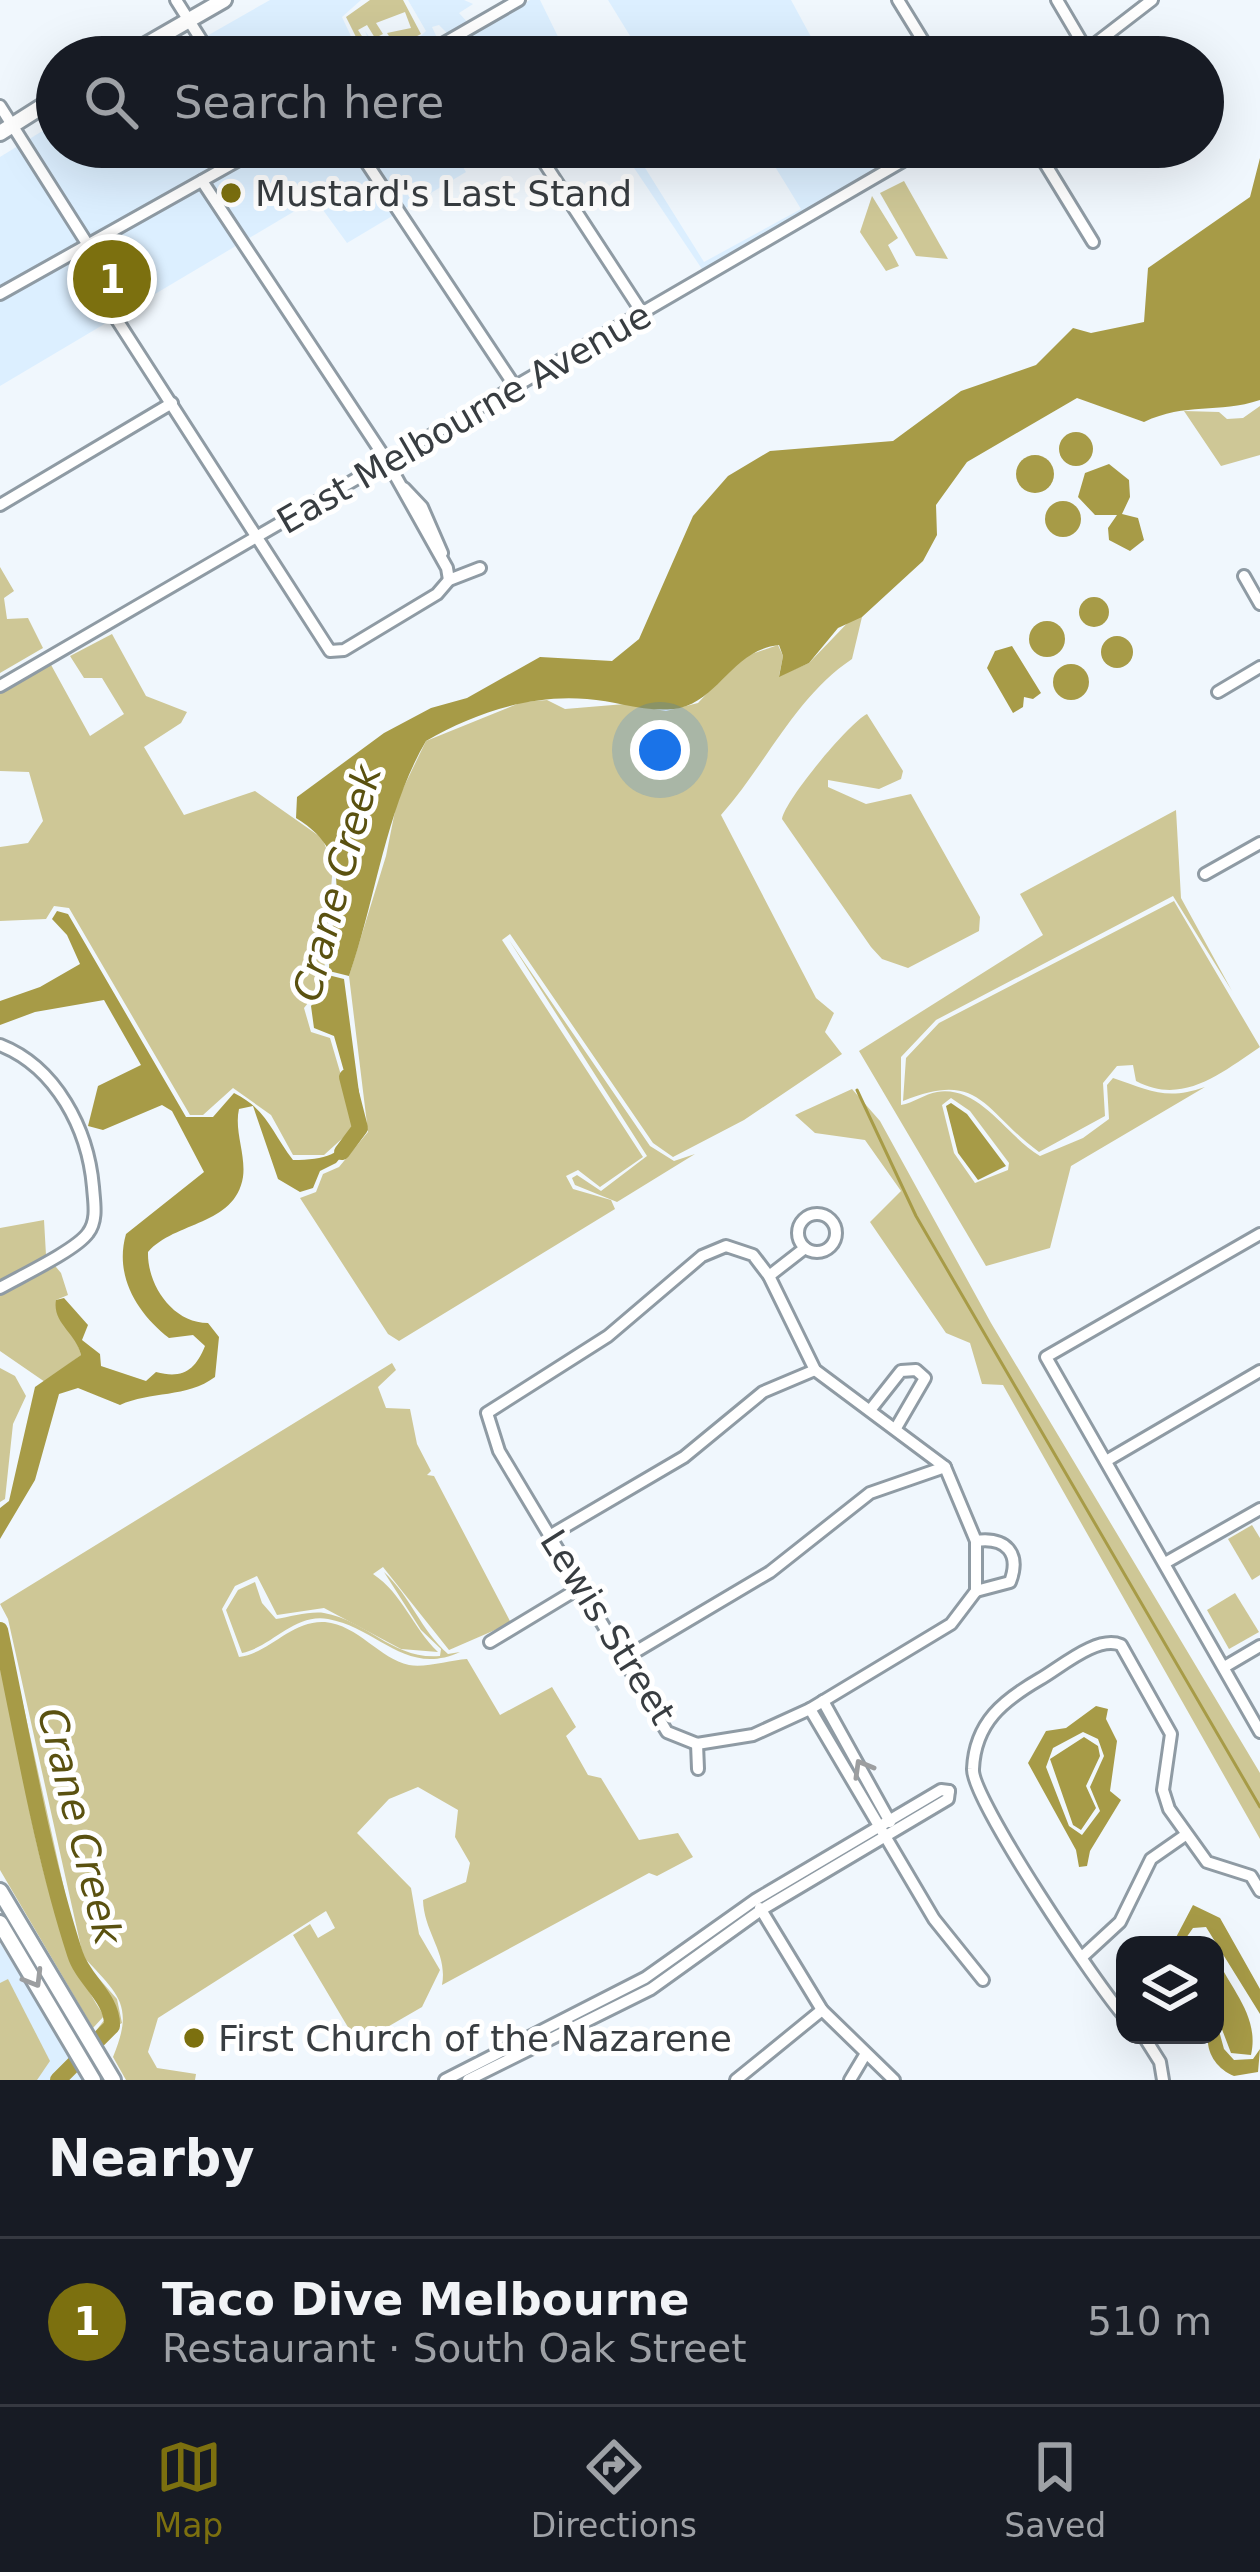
<!DOCTYPE html>
<meta charset="utf-8">
<style>
body{margin:0;font-family:"DejaVu Sans",sans-serif;background:#242831;color:#f1f3f6}
.controls{position:absolute;right:36px;bottom:36px;display:grid;overflow:hidden;border-radius:24px;box-shadow:0 12px 48px #0002}
.controls button{width:108px;height:108px;display:grid;place-items:center;padding:0;border:0;border-bottom:3px solid #363941;background:#171b24;color:#f1f3f6;font:60px sans-serif}
.you{position:absolute;left:660px;top:750px;width:42px;height:42px;margin:-30px;border:9px solid #fff;border-radius:50%;background:#1a73e8;box-shadow:0 0 0 18px #1a73e833}
.badge{display:grid;place-items:center;width:78px;height:78px;border-radius:50%;background:#7c700f;color:#fff;font-size:39px;font-weight:700}
.pin{position:absolute;translate:-50% -50%;border:6px solid #fff;box-shadow:0 3px 12px #0006}
.list{margin:0;padding:0;list-style:none}
h2{display:flex;justify-content:space-between;align-items:center;height:156px;margin:0;padding:0 48px;font-size:51px}
h2 small{font-size:39px;font-weight:400;color:#9ea1a6}
.list li{display:grid;grid-template-columns:78px 1fr auto;gap:36px;align-items:center;box-sizing:border-box;height:168px;padding:0 48px;border-top:3px solid #363941}
.list b{display:block;font-size:45px;white-space:nowrap}
.list p{margin:0;font-size:39px;white-space:nowrap;color:#9ea1a6}
.list em{font-size:39px;font-style:normal;color:#9ea1a6}
.icon{flex:none;width:66px;height:66px;fill:none;stroke:currentColor;stroke-width:2;stroke-linecap:round;stroke-linejoin:round}
.map{position:relative;flex:none;width:1260px;height:2080px;overflow:hidden}
.search{position:absolute;background:#171b24;box-shadow:0 12px 48px #0002;left:36px;right:36px;top:36px;height:132px;display:flex;align-items:center;gap:30px;box-sizing:border-box;padding:0 42px;border-radius:66px;color:#9ea1a6;font-size:45px}
.sheet{height:324px;background:#171b24}
nav{display:flex;justify-content:space-around;align-items:center;box-sizing:border-box;height:168px;border-top:3px solid #363941;background:#171b24;font-size:33px;color:#9ea1a6}
nav a{display:grid;justify-items:center;gap:6px}
nav .on{color:#7c700f}
.map>svg:first-child{display:block}
.built{fill:#dcefff}
.green{fill:#cec796;fill-rule:evenodd}
.water{fill:#a79b47;fill-rule:evenodd}
.lines{fill:none;stroke-linecap:round;stroke-linejoin:round}
.stream{stroke:#a79b47;stroke-width:3}
.river{stroke:#a79b47;stroke-width:16}
.minor-casing{stroke:#8f9ba4;stroke-width:16}
.major-casing{stroke:#8f9ba4;stroke-width:20}
.minor{stroke:#fff;stroke-width:10}
.major{stroke:#fff;stroke-width:14}
.oneway{stroke:#9c9ea0}
.poi-dot{fill:#7c700f;stroke:#fff;stroke-width:4.5}
.labels{text-anchor:middle;dominant-baseline:central;stroke-width:10;stroke-linejoin:round;paint-order:stroke}
.poi-label{font-size:36px;fill:#383d41;stroke:#fff;text-anchor:start}
.street-label{font-size:36px;fill:#383d41;stroke:#fff}
.water-label{font-size:39px;font-style:italic;fill:#5a5110;stroke:#fff}
</style>
<div class="map">
<svg width="1260" height="2080" viewBox="0 0 1260 2080">
<rect width="100%" height="100%" fill="#f0f7fd"/>
<g class="built">
<polygon points="270,0 361,0 342,17 357,49 371,46 365,31 373,42 386,38 400,57 170,57"/>
<polygon points="408,0 464,0 473,4 459,13 468,23 448,34 439,25 432,27 438,40 415,54 409,47 426,31"/>
<polygon points="530,0 540,0 568,57 554,37 521,57 431,57"/>
<polygon points="608,0 791,0 822,57 643,57"/>
<polygon points="57,122 57,147 250,147 0,288 0,157"/>
<polygon points="273,147 451,147 466,172 347,243 315,199 0,386 0,301"/>
<polygon points="620,147 632,147 704,262 801,209 763,147 872,147 882,167 704,272"/>
<polygon points="0,1943 63,2045 82,2080 0,2080"/>
</g>
<g class="green">
<polygon points="370,0 403,0 421,34 396,47 387,33 411,28 405,12 376,23 383,34 375,38 367,25 358,30 367,44 361,47 346,17"/>
<polygon points="904,181 948,259 916,256 880,193"/>
<polygon points="872,196 898,238 888,245 899,266 886,271 860,232"/>
<polygon points="1260,406 1260,455 1221,466 1184,411 1219,412 1227,419 1243,418"/>
<polygon points="0,567 14,591 4,598 7,619 28,618 43,648 0,673"/>
<path d="M858,612L862,617L852,659C795,697 765,766 721,815L816,998L834,1013L825,1032L842,1054L744,1120L673,1157L653,1143L510,934L502,940L643,1157L600,1187L578,1170L566,1176L573,1189L611,1200L615,1209L399,1341L388,1334L300,1198L316,1192L323,1174L339,1167L368,1132L349,976L386,856L397,801L426,741L522,702L547,700L565,709L625,704L666,711L698,703L740,658L778,645L783,656L779,676L809,663Z"/>
<polygon points="112,634 146,696 187,712 181,723 144,747 184,815 255,791 322,838 333,865 323,984 304,1008 311,1032 330,1038 356,1126 324,1155 293,1155 271,1115 233,1088 203,1115 190,1115 69,908 54,906 46,919 0,921 0,847 28,843 43,821 29,772 0,771 0,693 50,663 90,736 124,714 102,678 84,678 70,656"/>
<path d="M867,714L903,771L901,779L879,789L828,780V787L866,804L911,794L980,917L979,931L908,968L882,959L871,947L782,819C785,800 849,723 867,714Z"/>
<path d="M1176,810L1181,898L1232,991L1173,896L936,1020L901,1057V1105C913,1103 925,1094 937,1092C980,1085 1007,1137 1040,1156L1083,1138L1109,1119L1107,1085L1113,1078C1149,1090 1166,1101 1205,1087L1071,1166L1050,1248L986,1266L859,1051L1043,935L1020,894ZM951,1098L970,1111L1009,1163L1008,1170L975,1183L954,1153L942,1105Z"/>
<path d="M1174,901L1260,1047C1221,1073 1183,1106 1136,1081L1133,1065L1117,1066L1103,1083L1105,1116L1039,1152C983,1111 981,1069 903,1101L906,1058L939,1023Z"/>
<polygon points="509,940 650,1146 674,1161 695,1154 617,1202 575,1185 572,1178 577,1175 601,1191 647,1156"/>
<polygon points="852,1089 880,1121 991,1323 1260,1773 1260,1839 1003,1385 982,1384 970,1343 946,1333 870,1222 901,1191 865,1140 815,1133 795,1115"/>
<path d="M44,1220L46,1255L61,1273L68,1295L56,1300C62,1326 76,1333 81,1355L45,1382L0,1351V1228Z"/>
<path d="M392,1363L396,1370L378,1387L386,1408L410,1409L417,1444L431,1471L427,1475L434,1476L511,1623L449,1650L383,1567L373,1574C403,1594 412,1627 438,1652L401,1649L324,1608L277,1615L257,1576L235,1586L222,1609L239,1657C270,1653 291,1620 325,1622C358,1625 380,1659 409,1665C426,1668 450,1660 467,1659L500,1715L552,1687L576,1727L566,1736L588,1775L601,1778L639,1840L678,1833L693,1857L657,1876L649,1873L442,1985C448,1953 424,1933 423,1900L466,1882L470,1863L455,1837L458,1810L418,1787L389,1799L357,1833L411,1888L419,1934L440,1970L422,2007L358,2044L293,1935L310,1924L318,1938L335,1928L326,1911L158,2018L148,2052L157,2068L196,2074L195,2080H126L113,2057C135,2004 118,1995 83,1956L8,1619L0,1604Z"/>
<polygon points="0,1368 15,1376 26,1396 13,1424 5,1499 0,1502"/>
<polygon points="1252,1525 1260,1538 1260,1575 1252,1580 1228,1539"/>
<path d="M384,1572C411,1597 420,1629 448,1654L460,1652C406,1677 378,1628 328,1619C294,1613 272,1647 242,1653L226,1610L238,1590L255,1582L262,1603L276,1619C290,1617 310,1611 324,1613C368,1621 393,1660 440,1656L441,1649L421,1630Z"/>
<polygon points="1235,1593 1259,1632 1229,1649 1207,1610"/>
<path d="M5,1623L79,1956L117,1999L122,2023L95,2039L0,1878L95,2032L108,2015C40,1903 27,1759 0,1632Z"/>
<path d="M0,1652C25,1771 36,1913 104,2016L93,2028L0,1870Z"/>
<polygon points="8,1979 50,2061 37,2080 0,2080 0,1983"/>
</g>
<g class="water">
<path d="M1260,158V400C1218,414 1186,402 1144,422L1077,398L967,462L936,505L937,535L923,561L862,617L838,628L809,663L779,677L783,656L779,645C733,650 720,698 680,708C650,714 617,701 587,699C531,694 474,713 426,741C385,811 376,899 349,976L329,971C329,906 360,857 296,818L297,797L384,733L431,708L467,698L540,657L612,661L639,639L693,516L728,476L770,451L893,441L961,391L1036,365L1073,328L1091,333L1144,322L1148,268L1250,197Z"/>
<circle cx="1076" cy="449" r="17"/>
<circle cx="1035" cy="474" r="19"/>
<polygon points="1109,464 1129,480 1130,497 1122,514 1138,518 1144,540 1130,551 1109,540 1108,528 1117,515 1095,515 1078,497 1085,473"/>
<circle cx="1063" cy="519" r="18"/>
<circle cx="1094" cy="612" r="15"/>
<circle cx="1047" cy="639" r="18"/>
<circle cx="1117" cy="652" r="16"/>
<polygon points="1012,646 1041,693 1033,699 1024,697 1023,707 1013,713 987,668 995,651"/>
<circle cx="1071" cy="682" r="18"/>
<path d="M57,911L68,914L186,1117H213L234,1093C267,1109 272,1133 293,1160C326,1160 340,1155 360,1128L334,1036L314,1028L311,1006L327,986L328,975L344,979L364,1130L336,1163L320,1171L313,1188L300,1192L278,1179L253,1106L239,1109C234,1131 246,1154 243,1177C235,1226 175,1221 148,1252C147,1284 172,1323 208,1323L219,1337L215,1377C187,1398 150,1391 120,1405L78,1388L59,1394L35,1480L0,1539V1508L9,1501L35,1387L81,1355C76,1333 52,1323 56,1300L64,1298L88,1325L82,1340L100,1354L101,1366L146,1381L156,1372C182,1379 195,1371 205,1346L193,1335L169,1338C137,1313 114,1276 126,1234L204,1172L172,1111L162,1105L103,1130L88,1126L98,1086L141,1065L104,1000L35,1012L0,1025V1001L40,987L80,964L67,935L52,919Z"/>
<polygon points="951,1103 967,1114 1006,1166 978,1180 958,1153 946,1106"/>
<path d="M1096,1706L1108,1709L1106,1719L1117,1741L1110,1791L1121,1800L1090,1851L1087,1866L1079,1867L1076,1850L1028,1763L1046,1731L1066,1728ZM1083,1732L1098,1739L1104,1756L1090,1787L1100,1811L1082,1835L1069,1826L1046,1767L1053,1748Z"/>
<polygon points="1084,1737 1098,1746 1100,1756 1086,1786 1096,1808 1081,1830 1073,1825 1050,1759"/>
<polygon points="1193,1905 1220,1918 1260,1989 1260,2014 1206,1927 1193,1928 1181,1945 1172,1945"/>
<path d="M1215,1954C1229,1988 1260,2015 1251,2055L1231,2053L1215,2011Z"/>
<path d="M1215,2016L1224,2049L1234,2060L1253,2059L1260,2049L1258,2072L1234,2076C1217,2069 1206,2053 1208,2035H1215Z"/>
</g>
<g class="lines">
<polyline class="stream" points="857,1090 916,1216 1260,1807"/>
<g class="river">
<polyline points="342,1152 360,1128 347,1077"/>
<path d="M0,1630C23,1738 41,1849 75,1954C83,1980 113,1998 112,2026L58,2080"/>
</g>
<defs>
<g id="minor">
<polyline points="176,0 212,57"/>
<polyline points="898,0 933,57"/>
<polyline points="1057,0 1087,51"/>
<polyline points="460,35 474,57"/>
<polyline points="420,57 519,0"/>
<polyline points="1078,57 1152,0"/>
<polyline points="0,106 88,245"/>
<polyline points="356,147 514,385"/>
<polyline points="534,147 643,314"/>
<polyline points="1035,147 1093,242"/>
<polyline points="202,181 387,461 447,568 449,580"/>
<polyline points="74,253 330,651 344,650 437,594 449,580 480,568"/>
<polyline points="0,294 262,147"/>
<polyline points="404,488 422,507 442,553"/>
<polyline points="0,505 172,403"/>
<polyline points="1244,576 1260,604"/>
<polyline points="0,686 927,147"/>
<polyline points="1218,692 1260,667"/>
<polyline points="1205,874 1260,843"/>
<path d="M0,1045C56,1067 88,1129 93,1187C94,1202 98,1220 88,1233C76,1250 21,1276 0,1288"/>
<circle cx="817" cy="1233" r="19"/>
<polyline points="1260,1234 1046,1357 1260,1732"/>
<polygon points="726,1246 753,1255 769,1276 815,1370 945,1467 976,1541 976,1591 951,1624 810,1709 753,1735 697,1744 667,1732 499,1451 487,1413 608,1336 702,1256"/>
<polyline points="769,1276 805,1248"/>
<polyline points="871,1409 901,1371 916,1370 925,1378 896,1428"/>
<polyline points="1106,1461 1260,1371"/>
<polyline points="551,1535 684,1457 763,1392 815,1370"/>
<path d="M976,1541C1006,1537 1021,1553 1010,1582L976,1591"/>
<polyline points="1165,1563 1260,1509"/>
<polyline points="490,1642 581,1587"/>
<polyline points="625,1658 770,1572 870,1493 945,1467"/>
<polyline points="1226,1666 1260,1646"/>
<polyline points="823,1701 890,1822"/>
<polyline points="810,1709 934,1919 983,1980"/>
<polyline points="697,1744 698,1769"/>
<polyline points="760,1908 822,2010 894,2080"/>
<polyline points="1082,1957 1120,1922 1151,1859 1184,1836"/>
<path d="M1125,2017C1099,1989 971,1798 973,1769C975,1722 1004,1700 1040,1679C1061,1667 1097,1635 1121,1645L1171,1734L1163,1790L1169,1809L1207,1862L1251,1876L1260,1891"/>
<polyline points="1143,2035 1160,2062 1163,2080"/>
<polyline points="445,2080 645,1978 755,1900 941,1790 949,1791"/>
<polyline points="468,2080 651,1989 761,1910 948,1799 949,1791"/>
<polyline points="736,2080 822,2010"/>
<polyline points="850,2080 865,2055"/>
</g>
<g id="major">
<polyline points="125,57 224,0"/>
<polyline points="0,133 57,97"/>
<polyline points="0,1891 113,2080"/>
<polyline points="0,1923 93,2080"/>
</g>
</defs>
<use href="#minor" class="minor-casing"/>
<use href="#major" class="major-casing"/>
<use href="#minor" class="minor"/>
<use href="#major" class="major"/>
</g>
<defs><path id="oneway-chevron" d="M-2-3.5L2.5 0L-2 3.5" fill="none" stroke-width="1.6" stroke-linecap="round" stroke-linejoin="round" transform="scale(3)"/></defs>
<g class="oneway">
<use href="#oneway-chevron" transform="translate(862 1768) rotate(-120)"/>
<use href="#oneway-chevron" transform="translate(34 1979) rotate(59)"/>
</g>
<g class="poi-dot">
<circle cx="231" cy="193" r="12"/>
<circle cx="194" cy="2038" r="12"/>
</g>
<g class="labels">
<g class="poi-label">
<text x="255" y="193">Mustard's Last Stand</text>
<text x="218" y="2038">First Church of the Nazarene</text>
</g>
<g class="street-label">
<text transform="translate(464 418) rotate(-30)">East Melbourne Avenue</text>
<text transform="translate(608 1627) rotate(58)">Lewis Street</text>
</g>
<g class="water-label">
<text transform="translate(337 883) rotate(-75)">Crane Creek</text>
<text transform="translate(80 1826) rotate(76)">Crane Creek</text>
</g>
</g>
</svg>
<div class="controls">
<button><svg class="icon" aria-label="layers" viewBox="0 0 24 24"><path d="M12 4l9 5-9 5-9-5zM3 14l9 5 9-5"/></svg></button>
</div>
<div class="you"></div>
<div class="pin badge" style="left:112px;top:279px">1</div>
<div class="search"><svg class="icon" aria-label="search" viewBox="0 0 24 24"><circle cx="10" cy="10" r="6"/><path d="M15 15l6 6"/></svg>Search here</div>
</div>
<section class="sheet">
<h2>Nearby<small></small></h2>
<ul class="list">
<li><span class="badge">1</span><div><b>Taco Dive Melbourne</b><p>Restaurant · South Oak Street</p></div><em>510 m</em></li>
</ul>
</section>
<nav>
<a class="on"><svg class="icon" aria-label="map" viewBox="0 0 24 24"><path d="M3 6l6-2 6 2 6-2v14l-6 2-6-2-6 2zM9 4v14M15 6v14"/></svg>Map</a>
<a><svg class="icon" aria-label="directions" viewBox="0 0 24 24"><path d="M12 3l9 9-9 9-9-9zM9 14v-3h6M13 9l2 2-2 2"/></svg>Directions</a>
<a><svg class="icon" aria-label="saved" viewBox="0 0 24 24"><path d="M7 4h10v16l-5-4-5 4z"/></svg>Saved</a>
</nav>
